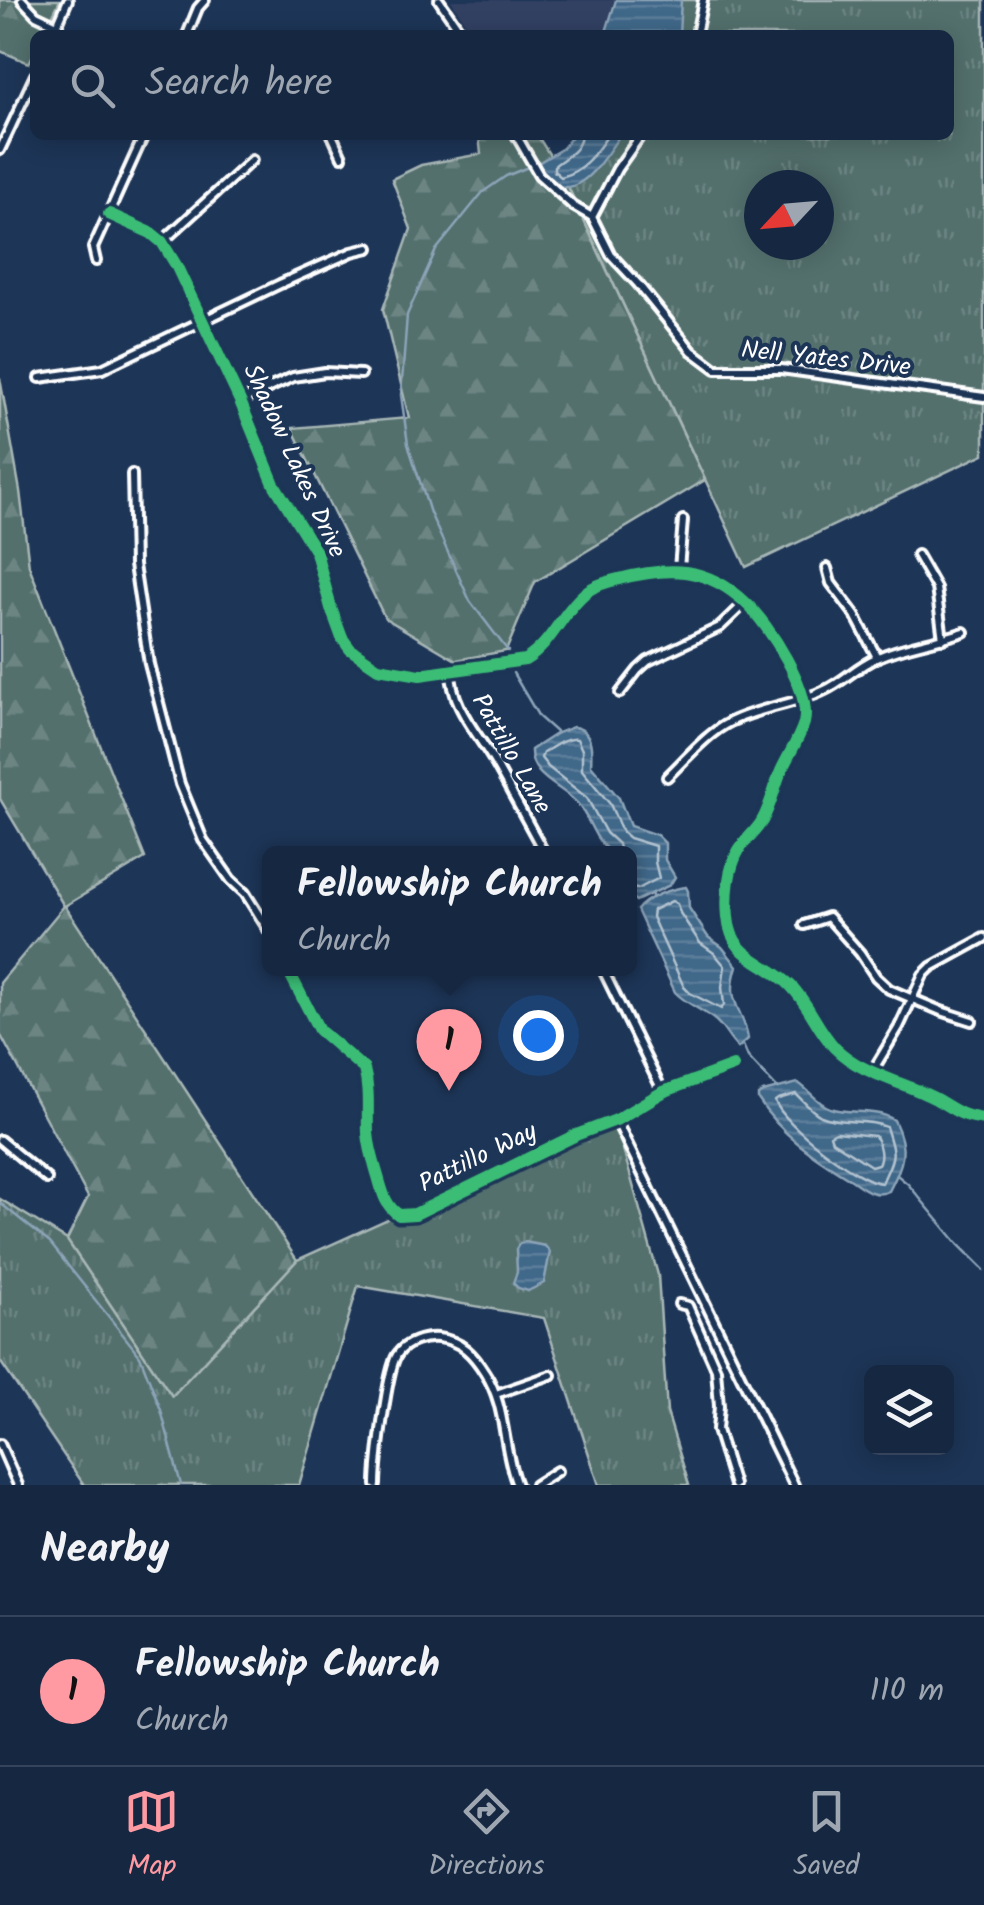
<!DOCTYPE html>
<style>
body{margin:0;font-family:Kalam,sans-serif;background:#23344c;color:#f1f3f6}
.controls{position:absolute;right:30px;bottom:30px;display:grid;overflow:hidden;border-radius:15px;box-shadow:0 5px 25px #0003}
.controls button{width:90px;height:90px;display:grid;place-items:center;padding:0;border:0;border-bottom:2px solid #35445a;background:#162841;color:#f1f3f6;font:50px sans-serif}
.compass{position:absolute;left:744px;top:170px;width:90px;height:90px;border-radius:50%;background:#162841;box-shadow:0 5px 25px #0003;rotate:244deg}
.you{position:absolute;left:538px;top:1035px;width:35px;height:35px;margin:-25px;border:8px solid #fff;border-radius:50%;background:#1a73e8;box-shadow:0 0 0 15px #1a73e833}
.badge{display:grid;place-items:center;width:65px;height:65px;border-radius:50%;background:#ff9aa2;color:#111;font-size:32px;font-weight:700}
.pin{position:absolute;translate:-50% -82px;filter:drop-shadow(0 2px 5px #0008)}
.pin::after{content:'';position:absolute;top:52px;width:35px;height:30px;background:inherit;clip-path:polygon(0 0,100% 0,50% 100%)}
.popup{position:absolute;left:262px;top:846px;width:375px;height:130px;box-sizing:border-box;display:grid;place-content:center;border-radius:15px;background:#162841;filter:drop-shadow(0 2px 8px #0005);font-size:32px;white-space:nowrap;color:#9ea6b1}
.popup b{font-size:38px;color:#f1f3f6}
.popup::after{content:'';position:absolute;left:50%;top:100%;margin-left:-20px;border:20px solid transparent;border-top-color:#162841}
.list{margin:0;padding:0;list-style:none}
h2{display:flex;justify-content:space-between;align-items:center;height:130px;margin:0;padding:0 40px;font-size:42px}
h2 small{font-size:32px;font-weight:400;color:#9ea6b1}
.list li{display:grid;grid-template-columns:65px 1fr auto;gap:30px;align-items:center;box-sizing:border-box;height:150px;padding:0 40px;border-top:2px solid #35445a}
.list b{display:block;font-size:38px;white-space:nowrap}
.list p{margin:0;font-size:32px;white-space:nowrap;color:#9ea6b1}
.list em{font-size:32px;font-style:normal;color:#9ea6b1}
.icon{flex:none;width:55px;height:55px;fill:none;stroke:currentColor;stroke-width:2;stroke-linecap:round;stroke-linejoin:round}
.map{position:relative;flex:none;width:984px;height:1485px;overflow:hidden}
.search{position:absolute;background:#162841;box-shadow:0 5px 25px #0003;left:30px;right:30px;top:30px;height:110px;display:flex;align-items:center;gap:25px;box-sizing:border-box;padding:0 35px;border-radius:15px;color:#9ea6b1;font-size:38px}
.sheet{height:280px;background:#162841}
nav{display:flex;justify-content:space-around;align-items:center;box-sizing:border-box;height:140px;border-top:2px solid #35445a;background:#162841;font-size:28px;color:#9ea6b1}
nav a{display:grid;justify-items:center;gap:5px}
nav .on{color:#ff9aa2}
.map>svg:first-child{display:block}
.built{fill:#314162}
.grass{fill:url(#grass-tufts);stroke:#a8b7b6;stroke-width:2.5;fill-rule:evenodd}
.forest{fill:url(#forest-firs);stroke:#a8b7b6;stroke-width:2.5}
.water{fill:url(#water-rules);stroke:#8da4b8;stroke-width:2.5}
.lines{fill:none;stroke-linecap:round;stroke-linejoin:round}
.shore{stroke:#b3c3d0;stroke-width:2.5}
.stream{stroke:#8da4b8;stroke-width:2.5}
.minor-casing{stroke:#fff;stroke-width:14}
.minor{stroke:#1d3557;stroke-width:6}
.cycleway-casing{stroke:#1d3557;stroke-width:19}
.cycleway{stroke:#3abd76;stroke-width:12}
.labels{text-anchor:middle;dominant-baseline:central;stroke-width:8;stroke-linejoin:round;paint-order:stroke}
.street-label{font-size:25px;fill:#fff;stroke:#1d3557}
</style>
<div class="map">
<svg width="984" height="1485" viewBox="0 0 984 1485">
<defs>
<pattern id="grass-tufts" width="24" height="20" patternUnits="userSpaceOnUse" patternTransform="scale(2.5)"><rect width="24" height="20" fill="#526f6d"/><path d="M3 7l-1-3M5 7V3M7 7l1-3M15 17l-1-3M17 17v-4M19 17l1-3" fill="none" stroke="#6c8583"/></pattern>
<pattern id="forest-firs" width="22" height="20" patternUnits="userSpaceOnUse" patternTransform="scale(2.5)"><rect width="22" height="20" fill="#526f6d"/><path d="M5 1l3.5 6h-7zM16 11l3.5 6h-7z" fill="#6c8583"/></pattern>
<pattern id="water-rules" width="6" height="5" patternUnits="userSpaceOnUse" patternTransform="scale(2.5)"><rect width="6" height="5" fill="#416889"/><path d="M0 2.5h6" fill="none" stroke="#5e7f9b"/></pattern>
</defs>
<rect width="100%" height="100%" fill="#1d3557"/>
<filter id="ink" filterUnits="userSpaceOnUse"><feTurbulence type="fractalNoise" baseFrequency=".01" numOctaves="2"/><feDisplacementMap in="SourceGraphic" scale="20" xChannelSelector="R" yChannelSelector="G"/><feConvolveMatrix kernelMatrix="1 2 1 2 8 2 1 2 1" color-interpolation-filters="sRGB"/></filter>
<g filter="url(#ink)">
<polygon class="built" points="451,0 614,0 605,35 473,35"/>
<g class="grass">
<path d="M663,0H984V454L746,567L563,176L600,135H949V35H645ZM759,185H819V245H759Z"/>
<polygon points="614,1117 658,1275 667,1412 689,1485 599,1485 544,1318 358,1286 299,1485 84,1485 0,1361 0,1199 67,1240 172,1396 297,1260"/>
</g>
<g class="forest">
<polygon points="0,0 60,0 43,35 35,35 35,51 29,63 0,51"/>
<polygon points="479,135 537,135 563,176 705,480 535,582 506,651 456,660 385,618 292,428 409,418 383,309 411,229 392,179 421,165 481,154"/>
<polygon points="0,378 20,491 29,566 145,858 65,906 297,1260 172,1396 67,1240 88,1197 0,1034 0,983 64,906 0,799"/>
</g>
<g class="water">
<polygon points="616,0 681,0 679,35 605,35"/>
<path d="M573,135H620C599,166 567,218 538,163L563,148Z"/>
<path d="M573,727C593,729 592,750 591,765L619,798L630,826L657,835L665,843V860L675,877L670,885L636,901L632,898L633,893L629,885V854C626,854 616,854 613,853C594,844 590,816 576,802C560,785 530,777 531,750L557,733Z"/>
<path d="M686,887L688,891L689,908L708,937L722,947L737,966C725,1003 743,1007 748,1039L738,1048C729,1040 725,1029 716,1021C703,1009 687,1005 675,992L637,910C647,897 670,889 686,887Z"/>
<path d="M798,1083C810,1090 816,1103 830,1108C851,1115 875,1108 894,1120C909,1151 903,1163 889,1191C873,1199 861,1186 847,1177C813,1156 780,1134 758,1099V1095L763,1092Z"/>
<polygon points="525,1242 545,1246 550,1252 544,1283 528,1291 518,1288 513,1283 517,1272 516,1249 519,1244"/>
</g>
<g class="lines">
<g class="shore">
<path d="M581,135C580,151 565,157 554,166V171L561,177C583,171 595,154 608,135"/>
<path d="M620,854L618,844L606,833L587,798L548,767L541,758L543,753C553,747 566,737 577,739L582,750V770L610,804L622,832L629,838L655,846V862L659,878L638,889L629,888"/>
<polygon points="672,901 677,904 680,913 700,943 714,953 725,966 722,987 724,1005 721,1009 690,993 684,987 652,917 653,910"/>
<path d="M796,1094C804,1102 811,1111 821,1116C842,1125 866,1118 886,1127C896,1157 895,1154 882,1183C860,1183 783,1124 775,1101L778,1099Z"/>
<path d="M836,1132L875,1136C879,1144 883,1156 878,1164L871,1166L832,1141L830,1135Z"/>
</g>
<g class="stream">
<polyline points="508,651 470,601 430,513 408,444 401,395 407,315 436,250 483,192 506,176 538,163"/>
<polyline points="513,673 539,717 557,733"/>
<polyline points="651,894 653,898"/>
<polyline points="743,1045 748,1057 777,1088"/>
<polyline points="897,1175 908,1184 958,1244 984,1270"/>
<polyline points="0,1203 50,1243 140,1356 161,1410 181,1485"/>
</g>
<defs>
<g id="minor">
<polyline points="22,0 36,15 57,25"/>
<polyline points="439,0 463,35"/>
<polyline points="53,35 68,0"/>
<polyline points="187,35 198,8 205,0"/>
<polyline points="696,35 703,0"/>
<polyline points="332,135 342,157"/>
<polyline points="516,135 539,175 573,206 592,217"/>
<polyline points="641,135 617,169 592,217 611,255 638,284 692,351 716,369 781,369 984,397"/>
<polyline points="0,150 35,75"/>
<path d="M109,214L151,233L162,242L176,265L240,401L274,484L316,552L331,608L342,638L350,649L378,668L420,675L525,660C552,644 561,613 585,593C593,586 609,581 619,579C669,566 707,566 746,603C769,625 812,691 804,723C799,739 788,756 781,771C774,788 771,805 762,821C756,831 746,839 739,850C728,868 726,896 728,917C731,959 767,961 791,986C809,1004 817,1029 835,1048C862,1075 903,1081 936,1099C955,1110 960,1116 984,1119"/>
<polyline points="162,242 252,160"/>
<polyline points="96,261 93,248 144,135"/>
<polyline points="40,378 102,369 280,284 352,252 369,248"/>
<polyline points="240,401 293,377 325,372 361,374"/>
<polyline points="132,474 134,565 149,664 180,784 203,840 231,880 245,893 269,931"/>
<polyline points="917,555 936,588 943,639"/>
<polyline points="827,568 831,583 855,615 877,657"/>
<polyline points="679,569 683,520"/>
<path d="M451,671C451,707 478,733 495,763C512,793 528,823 545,854"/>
<polyline points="620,693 638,670 648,661 720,627 746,602"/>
<path d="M667,777C687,758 706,734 730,722C760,707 795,705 825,690C844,681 856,667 876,658C905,645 935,642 964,632"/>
<polyline points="804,925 828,917 860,953 876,977 889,989 941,1011 972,1021"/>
<path d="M287,968L319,1030L364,1069C370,1091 367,1111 368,1133C369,1147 373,1160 377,1173C382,1189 384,1205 399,1215L415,1214L576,1135L616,1120L663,1092L733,1066"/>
<polyline points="602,968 663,1092"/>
<polyline points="872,1072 899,1027 923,975 931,967 984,938"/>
<polyline points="616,1120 794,1485"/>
<polyline points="0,1140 47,1179"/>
<polyline points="679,1304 688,1306 716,1369 719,1406 717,1430 734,1485"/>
<polyline points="496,1394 551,1375"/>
<polyline points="0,1444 18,1485"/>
<path d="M376,1485C376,1464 387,1370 397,1355C405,1342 424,1337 438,1338C461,1340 474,1355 485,1373C507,1406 502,1449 517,1485"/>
<polyline points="535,1485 557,1471"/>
</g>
</defs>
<use href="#minor" class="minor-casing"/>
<use href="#minor" class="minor"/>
<defs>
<g id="cycleway">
<path d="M109,214L151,233L162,242L176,265L240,401L274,484L316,552L331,608L342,638L350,649L378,668L420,675L525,660C552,644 561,613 585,593C593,586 609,581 619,579C669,566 707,566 746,603C769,625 812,691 804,723C799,739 788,756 781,771C774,788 771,805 762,821C756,831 746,839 739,850C728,868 726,896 728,917C731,959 767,961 791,986C809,1004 817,1029 835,1048C862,1075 903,1081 936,1099C955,1110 960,1116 984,1119"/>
<path d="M287,968L319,1030L364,1069C370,1091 367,1111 368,1133C369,1147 373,1160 377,1173C382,1189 384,1205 399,1215L415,1214L576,1135L616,1120L663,1092L733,1066"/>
</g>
</defs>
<use href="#cycleway" class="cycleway-casing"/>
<use href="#cycleway" class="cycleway"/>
</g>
</g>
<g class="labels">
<g class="street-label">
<text transform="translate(826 359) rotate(6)">Nell Yates Drive</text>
<text transform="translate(294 461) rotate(65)">Shadow Lakes Drive</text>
<text transform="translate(511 754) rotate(60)">Pattillo Lane</text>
<text transform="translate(478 1158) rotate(-26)">Pattillo Way</text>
</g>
</g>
</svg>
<div class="controls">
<button><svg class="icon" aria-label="layers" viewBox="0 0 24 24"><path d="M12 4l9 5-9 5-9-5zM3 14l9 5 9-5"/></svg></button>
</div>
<svg class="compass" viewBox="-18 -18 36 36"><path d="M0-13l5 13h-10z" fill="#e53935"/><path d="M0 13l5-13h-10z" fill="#9ea6b1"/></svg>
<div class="you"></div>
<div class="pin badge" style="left:449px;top:1091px">1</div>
<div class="popup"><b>Fellowship Church</b>Church</div>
<div class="search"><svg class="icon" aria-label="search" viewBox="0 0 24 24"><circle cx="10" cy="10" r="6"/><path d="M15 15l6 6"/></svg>Search here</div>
</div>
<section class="sheet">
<h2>Nearby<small></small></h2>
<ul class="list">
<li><span class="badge">1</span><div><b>Fellowship Church</b><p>Church</p></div><em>110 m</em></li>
</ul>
</section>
<nav>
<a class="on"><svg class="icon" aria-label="map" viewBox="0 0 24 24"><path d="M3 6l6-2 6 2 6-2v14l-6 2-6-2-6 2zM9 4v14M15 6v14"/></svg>Map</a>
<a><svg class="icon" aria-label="directions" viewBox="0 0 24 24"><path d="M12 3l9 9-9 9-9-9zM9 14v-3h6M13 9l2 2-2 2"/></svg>Directions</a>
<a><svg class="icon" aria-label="saved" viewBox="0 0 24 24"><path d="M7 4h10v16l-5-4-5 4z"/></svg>Saved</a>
</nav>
